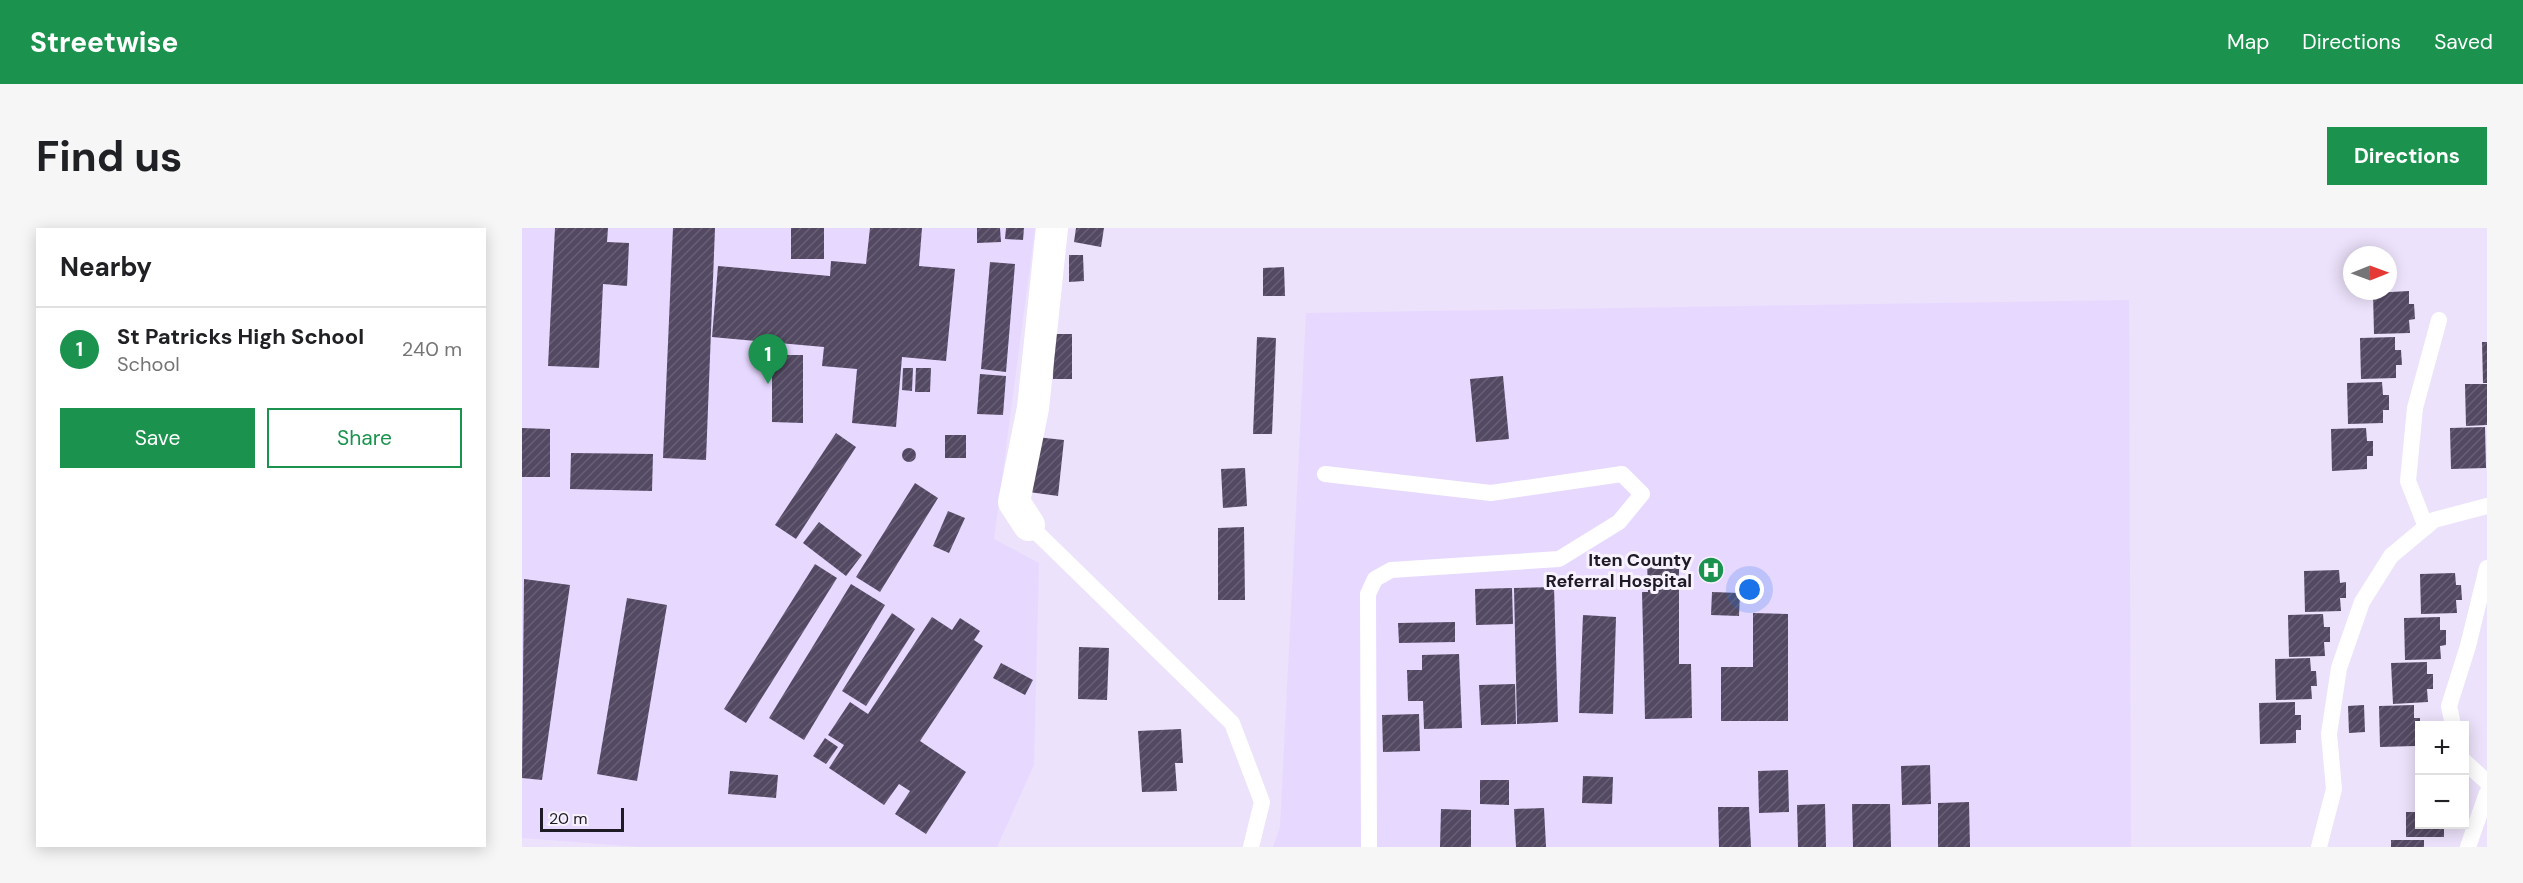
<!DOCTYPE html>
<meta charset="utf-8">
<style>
body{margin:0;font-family:"DM Sans",sans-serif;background:#f6f6f6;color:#202124}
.controls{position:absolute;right:18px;bottom:18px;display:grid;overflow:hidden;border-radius:0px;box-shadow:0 3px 15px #0003}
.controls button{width:54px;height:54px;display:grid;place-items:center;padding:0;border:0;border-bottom:2px solid #e0e0e0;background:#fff;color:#202124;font:30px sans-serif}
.compass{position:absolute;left:1821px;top:18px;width:54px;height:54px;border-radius:50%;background:#fff;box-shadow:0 3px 15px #0003;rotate:89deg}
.scale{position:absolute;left:18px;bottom:15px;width:84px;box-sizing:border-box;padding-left:6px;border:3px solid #1f1b26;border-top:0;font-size:16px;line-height:21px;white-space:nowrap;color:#1f1b26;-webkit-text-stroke:4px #f7f2fe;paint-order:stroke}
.you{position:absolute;left:1228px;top:362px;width:21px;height:21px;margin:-15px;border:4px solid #fff;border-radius:50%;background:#1a73e8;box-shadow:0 0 0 9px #1a73e833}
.badge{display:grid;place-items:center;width:39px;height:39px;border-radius:50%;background:#1b934e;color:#fff;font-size:20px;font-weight:700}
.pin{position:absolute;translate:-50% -50px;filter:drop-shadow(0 2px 3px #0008)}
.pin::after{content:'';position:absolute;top:32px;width:21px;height:18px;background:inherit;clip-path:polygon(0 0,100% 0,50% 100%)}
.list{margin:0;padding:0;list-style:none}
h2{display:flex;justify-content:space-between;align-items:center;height:78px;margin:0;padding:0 24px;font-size:26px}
h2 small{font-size:20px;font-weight:400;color:#757577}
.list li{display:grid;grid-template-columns:39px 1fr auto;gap:18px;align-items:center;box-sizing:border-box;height:84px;padding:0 24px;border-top:2px solid #e0e0e0}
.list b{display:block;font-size:22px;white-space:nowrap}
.list p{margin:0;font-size:20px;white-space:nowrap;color:#757577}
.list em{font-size:20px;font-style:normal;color:#757577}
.actions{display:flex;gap:12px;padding:18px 24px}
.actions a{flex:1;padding:14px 0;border:2px solid #1b934e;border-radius:0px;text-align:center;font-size:21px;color:#1b934e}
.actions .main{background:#1b934e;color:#fff}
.map{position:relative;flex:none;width:1965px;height:619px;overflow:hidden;border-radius:0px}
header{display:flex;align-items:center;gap:36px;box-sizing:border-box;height:84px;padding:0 30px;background:#1b934e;color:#fff}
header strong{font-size:28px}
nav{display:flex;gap:33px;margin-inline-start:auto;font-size:21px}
.intro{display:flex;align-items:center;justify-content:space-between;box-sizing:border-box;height:144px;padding:0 36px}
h1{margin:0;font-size:42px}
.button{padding:15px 27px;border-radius:0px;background:#1b934e;color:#fff;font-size:21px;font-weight:700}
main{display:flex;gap:36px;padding:0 36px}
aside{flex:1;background:#fff;border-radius:0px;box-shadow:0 3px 15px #0003}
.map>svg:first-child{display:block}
.built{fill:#e7d8ff}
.building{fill:url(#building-hatch)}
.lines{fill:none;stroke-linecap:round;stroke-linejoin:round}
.service{stroke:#fff;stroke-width:16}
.minor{stroke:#fff;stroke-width:32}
.labels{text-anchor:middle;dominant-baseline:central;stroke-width:6;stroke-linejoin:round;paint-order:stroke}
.poi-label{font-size:18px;font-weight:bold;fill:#1f1b26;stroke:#f7f2fe;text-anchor:end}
</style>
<header>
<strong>Streetwise</strong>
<nav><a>Map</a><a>Directions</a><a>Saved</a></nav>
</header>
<div class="intro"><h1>Find us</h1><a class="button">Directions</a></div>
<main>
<aside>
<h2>Nearby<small></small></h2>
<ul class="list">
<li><span class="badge">1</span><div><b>St Patricks High School</b><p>School</p></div><em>240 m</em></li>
</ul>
<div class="actions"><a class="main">Save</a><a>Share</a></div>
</aside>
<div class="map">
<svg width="1965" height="619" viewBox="0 0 1965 619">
<defs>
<pattern id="building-hatch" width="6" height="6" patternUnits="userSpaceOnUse" patternTransform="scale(1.5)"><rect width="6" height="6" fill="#534963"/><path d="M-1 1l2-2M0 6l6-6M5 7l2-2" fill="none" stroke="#686075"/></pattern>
</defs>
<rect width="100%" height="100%" fill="#ece2fb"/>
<g class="built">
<polygon points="0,0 513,0 472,311 517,335 512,537 475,619 119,619 0,610"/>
<polygon points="1607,72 1609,619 751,619 758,599 784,85"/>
</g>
<g class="building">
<polygon points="33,0 86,0 85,14 107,15 105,58 81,56 77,140 26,138"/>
<polygon points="151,0 193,0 184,232 141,230"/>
<rect x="269" y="0" width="33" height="31"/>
<polygon points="348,0 400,0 397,38 433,41 424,133 380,129 374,199 330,195 335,141 300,138 302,119 190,109 196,38 308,48 309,33 344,36"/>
<polygon points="455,0 478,0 479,14 455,15"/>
<polygon points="484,0 502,0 501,12 483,11"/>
<polygon points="554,0 582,0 579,19 552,14"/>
<polygon points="547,27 561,27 562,53 547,54"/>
<polygon points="468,34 493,36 484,144 459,141"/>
<polygon points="762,39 763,68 741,68 741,40"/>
<polygon points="1887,63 1887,76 1892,76 1893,91 1887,92 1888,105 1852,106 1851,65"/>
<polygon points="532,106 550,106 550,151 531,151"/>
<polygon points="735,109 754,110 750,206 731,206"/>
<polygon points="1873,109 1873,122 1879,122 1880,137 1874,137 1874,150 1839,151 1838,110"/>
<polygon points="1960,114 1965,114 1965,155 1961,155"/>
<polygon points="250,127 281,127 281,195 250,194"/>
<polygon points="381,140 391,140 390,163 380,162"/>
<polygon points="394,140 409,140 408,164 393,164"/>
<polygon points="458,146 484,148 481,187 455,186"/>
<polygon points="981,148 987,211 954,214 948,151"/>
<polygon points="1860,154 1861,167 1867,167 1867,182 1861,182 1861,195 1826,196 1825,155"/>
<polygon points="1943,156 1965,156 1965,197 1944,198"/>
<polygon points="1963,199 1964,240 1929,241 1928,200"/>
<polygon points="0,200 28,201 28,249 0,249"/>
<polygon points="1844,200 1845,213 1851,213 1851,228 1845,228 1845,241 1810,243 1809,201"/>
<polygon points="314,205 334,219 274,311 253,297"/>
<rect x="423" y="207" width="21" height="23"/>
<polygon points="514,209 542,212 536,268 507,264"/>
<circle cx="387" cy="227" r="7"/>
<polygon points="49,225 131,226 130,263 48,261"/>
<polygon points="723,240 725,278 701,280 699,241"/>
<polygon points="393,255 416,270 358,364 334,349"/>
<polygon points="426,283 443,290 427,325 411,318"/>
<polygon points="297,294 340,327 324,348 281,315"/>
<polygon points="722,299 723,372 696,372 696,300"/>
<polygon points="1157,331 1157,436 1169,436 1170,490 1123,491 1120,364 1126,364 1125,332"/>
<polygon points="293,336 315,350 224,495 202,481"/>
<polygon points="1817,342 1818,355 1824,354 1824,370 1818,370 1819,383 1783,384 1782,343"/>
<polygon points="1933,345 1934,357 1939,357 1940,372 1934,372 1935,385 1899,386 1898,346"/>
<polygon points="2,351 48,357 20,552 0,550"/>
<polygon points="329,356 363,377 282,512 247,490"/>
<polygon points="1032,359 1036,494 995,496 992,360"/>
<polygon points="990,360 991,396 954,397 953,361"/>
<polygon points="1190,364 1218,365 1217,388 1189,387"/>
<polygon points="105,370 145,377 115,553 75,546"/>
<polygon points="370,385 393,401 344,478 320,463"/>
<polygon points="1231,385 1266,386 1266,493 1199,493 1199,439 1231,439"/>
<polygon points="1801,386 1802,399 1808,399 1808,414 1802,414 1803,428 1767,429 1766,387"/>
<polygon points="1061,387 1094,389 1091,486 1057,485"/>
<polygon points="410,389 430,402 438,390 458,403 452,412 461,418 398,513 444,544 404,606 373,586 388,563 377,556 362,577 307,540 322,517 306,507 328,474 346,486"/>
<polygon points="1918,389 1918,402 1924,402 1924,417 1918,418 1919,431 1883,432 1882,390"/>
<polygon points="933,394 933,414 877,415 876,395"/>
<polygon points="557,419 587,420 585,472 556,471"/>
<polygon points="937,426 940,500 902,501 901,473 886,473 885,442 900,442 900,427"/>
<polygon points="1788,430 1789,443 1794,443 1795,458 1789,458 1790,471 1754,472 1753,431"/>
<polygon points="1905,434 1905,446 1911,446 1911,461 1905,461 1906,474 1871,476 1869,435"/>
<polygon points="479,435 511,452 503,467 471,450"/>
<polygon points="993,456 994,496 959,497 957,457"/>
<polygon points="1773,474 1773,487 1779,487 1779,502 1774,502 1774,515 1738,516 1737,475"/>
<polygon points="1842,477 1843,504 1827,505 1826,478"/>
<polygon points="1892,477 1892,490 1898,490 1898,505 1893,505 1893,518 1858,519 1857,478"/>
<polygon points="897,486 898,523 861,524 860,487"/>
<polygon points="659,501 661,535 653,535 655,563 620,564 616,503"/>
<polygon points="303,510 316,519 304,536 291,528"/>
<polygon points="1408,537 1409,576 1380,577 1379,538"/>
<polygon points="1266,542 1267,584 1237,585 1236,543"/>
<polygon points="208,543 256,547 254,570 206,566"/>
<polygon points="1061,548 1091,549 1090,576 1060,575"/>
<polygon points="958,552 987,552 987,577 958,576"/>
<polygon points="1447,574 1448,619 1416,619 1416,575"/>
<polygon points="1303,576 1304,619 1276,619 1275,577"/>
<polygon points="1330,576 1368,576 1369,619 1331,619"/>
<polygon points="1196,579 1227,579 1229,619 1197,619"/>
<polygon points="1022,580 1024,619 994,619 992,581"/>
<polygon points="919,581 949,582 949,619 918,619"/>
<polygon points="1884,584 1898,584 1898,596 1922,596 1922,609 1884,609"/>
<rect x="1869" y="612" width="33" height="7"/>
</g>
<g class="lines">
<g class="service">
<polyline points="803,246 969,265 1100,246 1120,266 1097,294 1037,331 869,342 853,351 846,366 847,619"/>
<polyline points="507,297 710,495 740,574 729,619"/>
<polyline points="1904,299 1886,253 1893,180 1917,92"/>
<polyline points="1931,497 1927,478 1946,418 1965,340"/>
<polyline points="1942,533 1965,554"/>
<polyline points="1797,619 1812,561 1807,506 1817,440 1840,374 1869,328 1912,292 1965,278"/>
<polyline points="1946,619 1965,565"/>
</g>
<polyline class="minor" points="507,297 492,274 511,180 530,0"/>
</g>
<defs>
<symbol id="hospital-disc" viewBox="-11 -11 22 22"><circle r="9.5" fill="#1b934e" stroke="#f7f2fe"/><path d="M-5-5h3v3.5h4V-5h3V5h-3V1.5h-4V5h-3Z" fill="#fff"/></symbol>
</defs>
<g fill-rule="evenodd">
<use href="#hospital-disc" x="1174" y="327" width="30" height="30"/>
</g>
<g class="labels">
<g class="poi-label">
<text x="1170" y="332">Iten County<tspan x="1170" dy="21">Referral Hospital</tspan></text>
</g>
</g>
</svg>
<div class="controls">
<button>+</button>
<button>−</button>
</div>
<svg class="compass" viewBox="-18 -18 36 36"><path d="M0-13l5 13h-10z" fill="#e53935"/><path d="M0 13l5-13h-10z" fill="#757577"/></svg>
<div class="scale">20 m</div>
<div class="you"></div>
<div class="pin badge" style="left:246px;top:156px">1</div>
</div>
</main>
